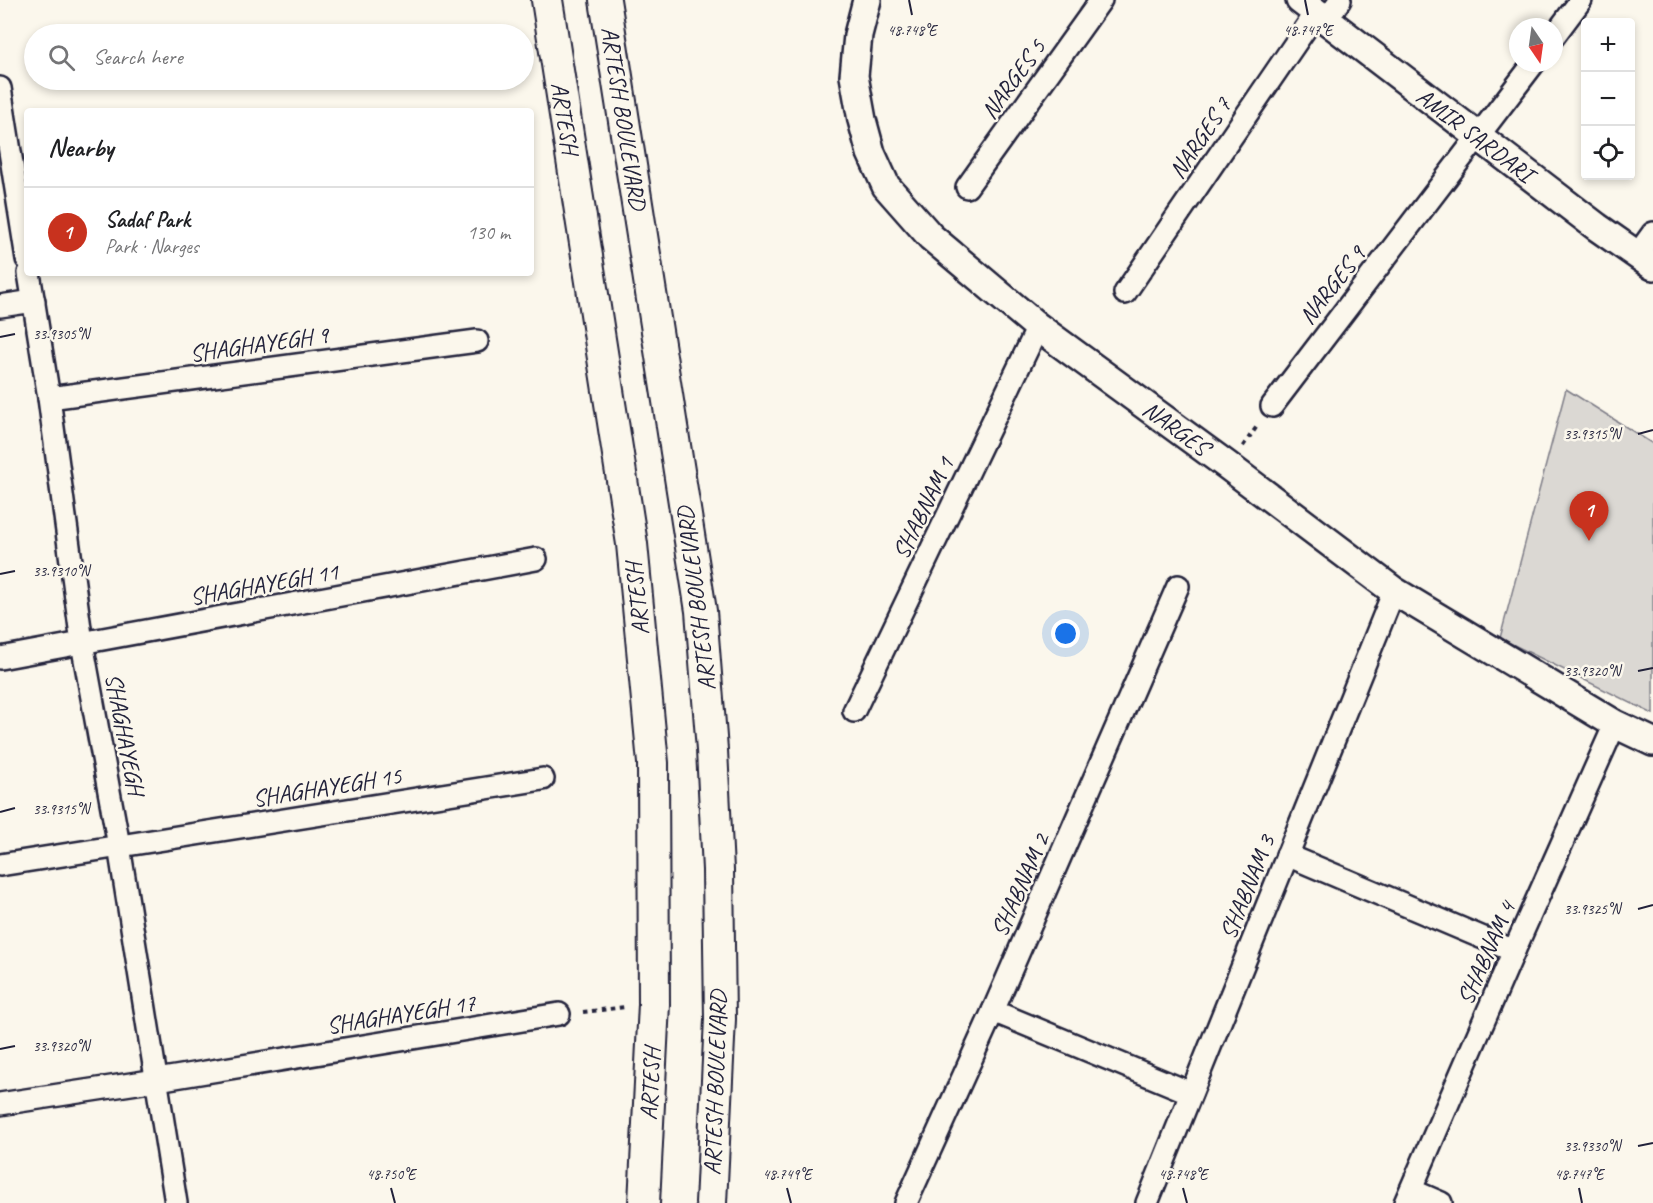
<!DOCTYPE html>
<meta charset="utf-8">
<style>
body{margin:0;font-family:Caveat,sans-serif;background:#f2f2f2;color:#202124}
.controls{position:absolute;right:18px;top:18px;display:grid;overflow:hidden;border-radius:6px;box-shadow:0 3px 9px #0003}
.controls button{width:54px;height:54px;display:grid;place-items:center;padding:0;border:0;border-bottom:2px solid #e0e0e0;background:#fff;color:#202124;font:30px sans-serif}
.compass{position:absolute;left:1509px;top:18px;width:54px;height:54px;border-radius:50%;background:#fff;box-shadow:0 3px 9px #0003;rotate:167deg}
.you{position:absolute;left:1066px;top:634px;width:21px;height:21px;margin:-15px;border:4px solid #fff;border-radius:50%;background:#1a73e8;box-shadow:0 0 0 9px #1a73e833}
.badge{display:grid;place-items:center;width:39px;height:39px;border-radius:50%;background:#c8321e;color:#fff;font-size:20px;font-weight:700}
.pin{position:absolute;translate:-50% -50px;filter:drop-shadow(0 2px 3px #0008)}
.pin::after{content:'';position:absolute;top:32px;width:21px;height:18px;background:inherit;clip-path:polygon(0 0,100% 0,50% 100%)}
.list{margin:0;padding:0;list-style:none}
h2{display:flex;justify-content:space-between;align-items:center;height:78px;margin:0;padding:0 24px;font-size:26px}
h2 small{font-size:20px;font-weight:400;color:#757577}
.list li{display:grid;grid-template-columns:39px 1fr auto;gap:18px;align-items:center;box-sizing:border-box;height:90px;padding:0 24px;border-top:2px solid #e0e0e0}
.list b{display:block;font-size:22px;white-space:nowrap}
.list p{margin:0;font-size:20px;white-space:nowrap;color:#757577}
.list em{font-size:20px;font-style:normal;color:#757577}
.icon{flex:none;width:33px;height:33px;fill:none;stroke:currentColor;stroke-width:2;stroke-linecap:round;stroke-linejoin:round}
.map{position:relative;flex:none;width:1653px;height:1203px;overflow:hidden}
.search{position:absolute;background:#fff;box-shadow:0 3px 9px #0003;left:24px;top:24px;width:510px;height:66px;display:flex;align-items:center;gap:15px;box-sizing:border-box;padding:0 21px;border-radius:33px;color:#757577;font-size:22px}
.panel{position:absolute;background:#fff;box-shadow:0 3px 9px #0003;left:24px;top:108px;width:510px;height:168px;border-radius:6px}
.map>svg:first-child{display:block}
.green{fill:#dbd8d3;stroke:#7e7d87;stroke-width:1.5}
.lines{fill:none;stroke-linecap:round;stroke-linejoin:round}
.minor-casing{stroke:#22223b;stroke-width:26}
.tertiary-casing{stroke:#22223b;stroke-width:32}
.secondary-casing{stroke:#22223b;stroke-width:34}
.path{stroke:#22223b;stroke-width:4;stroke-dasharray:4.5 4.5;stroke-linecap:butt}
.minor{stroke:#fbf7ec;stroke-width:21}
.tertiary{stroke:#fbf7ec;stroke-width:27}
.secondary{stroke:#fbf7ec;stroke-width:30}
.ticks{fill:none;stroke:#22223b;stroke-width:2}
.labels{text-anchor:middle;dominant-baseline:central;stroke-width:5;stroke-linejoin:round;paint-order:stroke}
.street-label{font-size:24px;fill:#22223b;stroke:#fbf7ec}
.ticks-label{font-size:15px;text-anchor:middle;fill:#22223b;stroke:#fbf7ec;stroke-width:5;stroke-linejoin:round;paint-order:stroke}
</style>
<div class="map">
<svg width="1653" height="1203" viewBox="0 0 1653 1203">
<rect width="100%" height="100%" fill="#fbf7ec"/>
<filter id="ink" filterUnits="userSpaceOnUse"><feTurbulence type="fractalNoise" baseFrequency=".0167" numOctaves="2"/><feDisplacementMap in="SourceGraphic" scale="12" xChannelSelector="R" yChannelSelector="G"/><feConvolveMatrix kernelMatrix="1 2 1 2 8 2 1 2 1" color-interpolation-filters="sRGB"/></filter>
<g filter="url(#ink)">
<polygon class="green" points="1566,389 1653,444 1653,714 1500,638"/>
<g class="lines">
<defs>
<g id="minor">
<polyline points="1326,20 1340,0"/>
<polyline points="1554,36 1581,0"/>
<polyline points="0,88 27,259"/>
<polyline points="967,187 1101,0"/>
<polyline points="1637,255 1653,233"/>
<polyline points="29,273 49,398 82,643 119,846 176,1203"/>
<polyline points="1125,293 1316,13"/>
<polyline points="0,306 34,301"/>
<polyline points="49,398 477,341"/>
<polyline points="1272,406 1534,63"/>
<polyline points="0,658 536,559"/>
<polyline points="854,711 1038,327"/>
<polyline points="1287,855 1514,951"/>
<polyline points="0,865 543,779"/>
<polyline points="993,1011 1191,1093"/>
<polyline points="0,1104 157,1080 559,1014"/>
<polyline points="1411,1190 1441,1203"/>
<polyline points="906,1203 993,1011 1178,586"/>
<polyline points="1147,1203 1394,591"/>
<polyline points="1405,1203 1514,951 1615,724"/>
</g>
<g id="tertiary">
<polyline points="867,0 858,35 854,76 862,120 871,153 886,186 931,237 1038,327 1228,466 1394,591 1615,724 1653,742"/>
<polyline points="1300,0 1597,227 1653,266"/>
</g>
<g id="secondary">
<polyline points="547,0 632,544 653,763 654,1004 644,1203"/>
<polyline points="605,0 701,611 712,750 718,870 720,1019 711,1203"/>
</g>
</defs>
<use href="#minor" class="minor-casing"/>
<use href="#tertiary" class="tertiary-casing"/>
<use href="#secondary" class="secondary-casing"/>
<g class="path">
<polyline points="1243,446 1258,425"/>
<polyline points="583,1012 626,1007"/>
</g>
<use href="#minor" class="minor"/>
<use href="#tertiary" class="tertiary"/>
<use href="#secondary" class="secondary"/>
</g>
</g>
<path class="ticks" d="M909,0L912,15M1305,0L1308,15M0,337L15,334M1638,434L1653,430M0,574L15,571M1638,671L1653,668M0,812L15,808M1638,909L1653,905M0,1049L15,1046M1638,1146L1653,1143M391,1188L395,1203M787,1188L791,1203M1183,1188L1187,1203M1579,1188L1582,1203"/>
<g class="labels">
<g class="street-label">
<text transform="translate(1013 79) rotate(-54)">NARGES 5</text>
<text transform="translate(565 118) rotate(81)">ARTESH</text>
<text transform="translate(624 118) rotate(81)">ARTESH BOULEVARD</text>
<text transform="translate(1475 135) rotate(37)">AMIR SARDARI</text>
<text transform="translate(1200 138) rotate(-56)">NARGES 7</text>
<text transform="translate(1332 285) rotate(-52)">NARGES 9</text>
<text transform="translate(259 344) rotate(-8)">SHAGHAYEGH 9</text>
<text transform="translate(1176 428) rotate(36)">NARGES</text>
<text transform="translate(923 508) rotate(-64)">SHABNAM 1</text>
<text transform="translate(264 584) rotate(-10)">SHAGHAYEGH 11</text>
<text transform="translate(637 599) rotate(-96)">ARTESH</text>
<text transform="translate(696 599) rotate(-97)">ARTESH BOULEVARD</text>
<text transform="translate(125 734) rotate(79)">SHAGHAYEGH</text>
<text transform="translate(327 787) rotate(-9)">SHAGHAYEGH 15</text>
<text transform="translate(1020 885) rotate(-66)">SHABNAM 2</text>
<text transform="translate(1247 887) rotate(-68)">SHABNAM 3</text>
<text transform="translate(1486 953) rotate(-66)">SHABNAM 4</text>
<text transform="translate(401 1014) rotate(-9)">SHAGHAYEGH 17</text>
<text transform="translate(715 1083) rotate(-88)">ARTESH BOULEVARD</text>
<text transform="translate(650 1084) rotate(-87)">ARTESH</text>
</g>
</g>
<g class="ticks-label">
<text x="912" y="35">48.748°E</text>
<text x="1308" y="35">48.747°E</text>
<text x="61" y="339">33.9305°N</text>
<text x="1592" y="439">33.9315°N</text>
<text x="61" y="576">33.9310°N</text>
<text x="1592" y="676">33.9320°N</text>
<text x="61" y="814">33.9315°N</text>
<text x="1592" y="914">33.9325°N</text>
<text x="61" y="1051">33.9320°N</text>
<text x="1592" y="1151">33.9330°N</text>
<text x="391" y="1179">48.750°E</text>
<text x="787" y="1179">48.749°E</text>
<text x="1183" y="1179">48.748°E</text>
<text x="1579" y="1179">48.747°E</text>
</g>
</svg>
<div class="controls">
<button>+</button>
<button>−</button>
<button><svg class="icon" aria-label="locate" viewBox="0 0 24 24"><circle cx="12" cy="12" r="6"/><path d="M12 2v4M12 18v4M2 12h4M18 12h4"/></svg></button>
</div>
<svg class="compass" viewBox="-18 -18 36 36"><path d="M0-13l5 13h-10z" fill="#e53935"/><path d="M0 13l5-13h-10z" fill="#757577"/></svg>
<div class="you"></div>
<div class="pin badge" style="left:1589px;top:541px">1</div>
<div class="search"><svg class="icon" aria-label="search" viewBox="0 0 24 24"><circle cx="10" cy="10" r="6"/><path d="M15 15l6 6"/></svg>Search here</div>
<section class="panel">
<h2>Nearby<small></small></h2>
<ul class="list">
<li><span class="badge">1</span><div><b>Sadaf Park</b><p>Park · Narges</p></div><em>130 m</em></li>
</ul>
</section>
</div>
